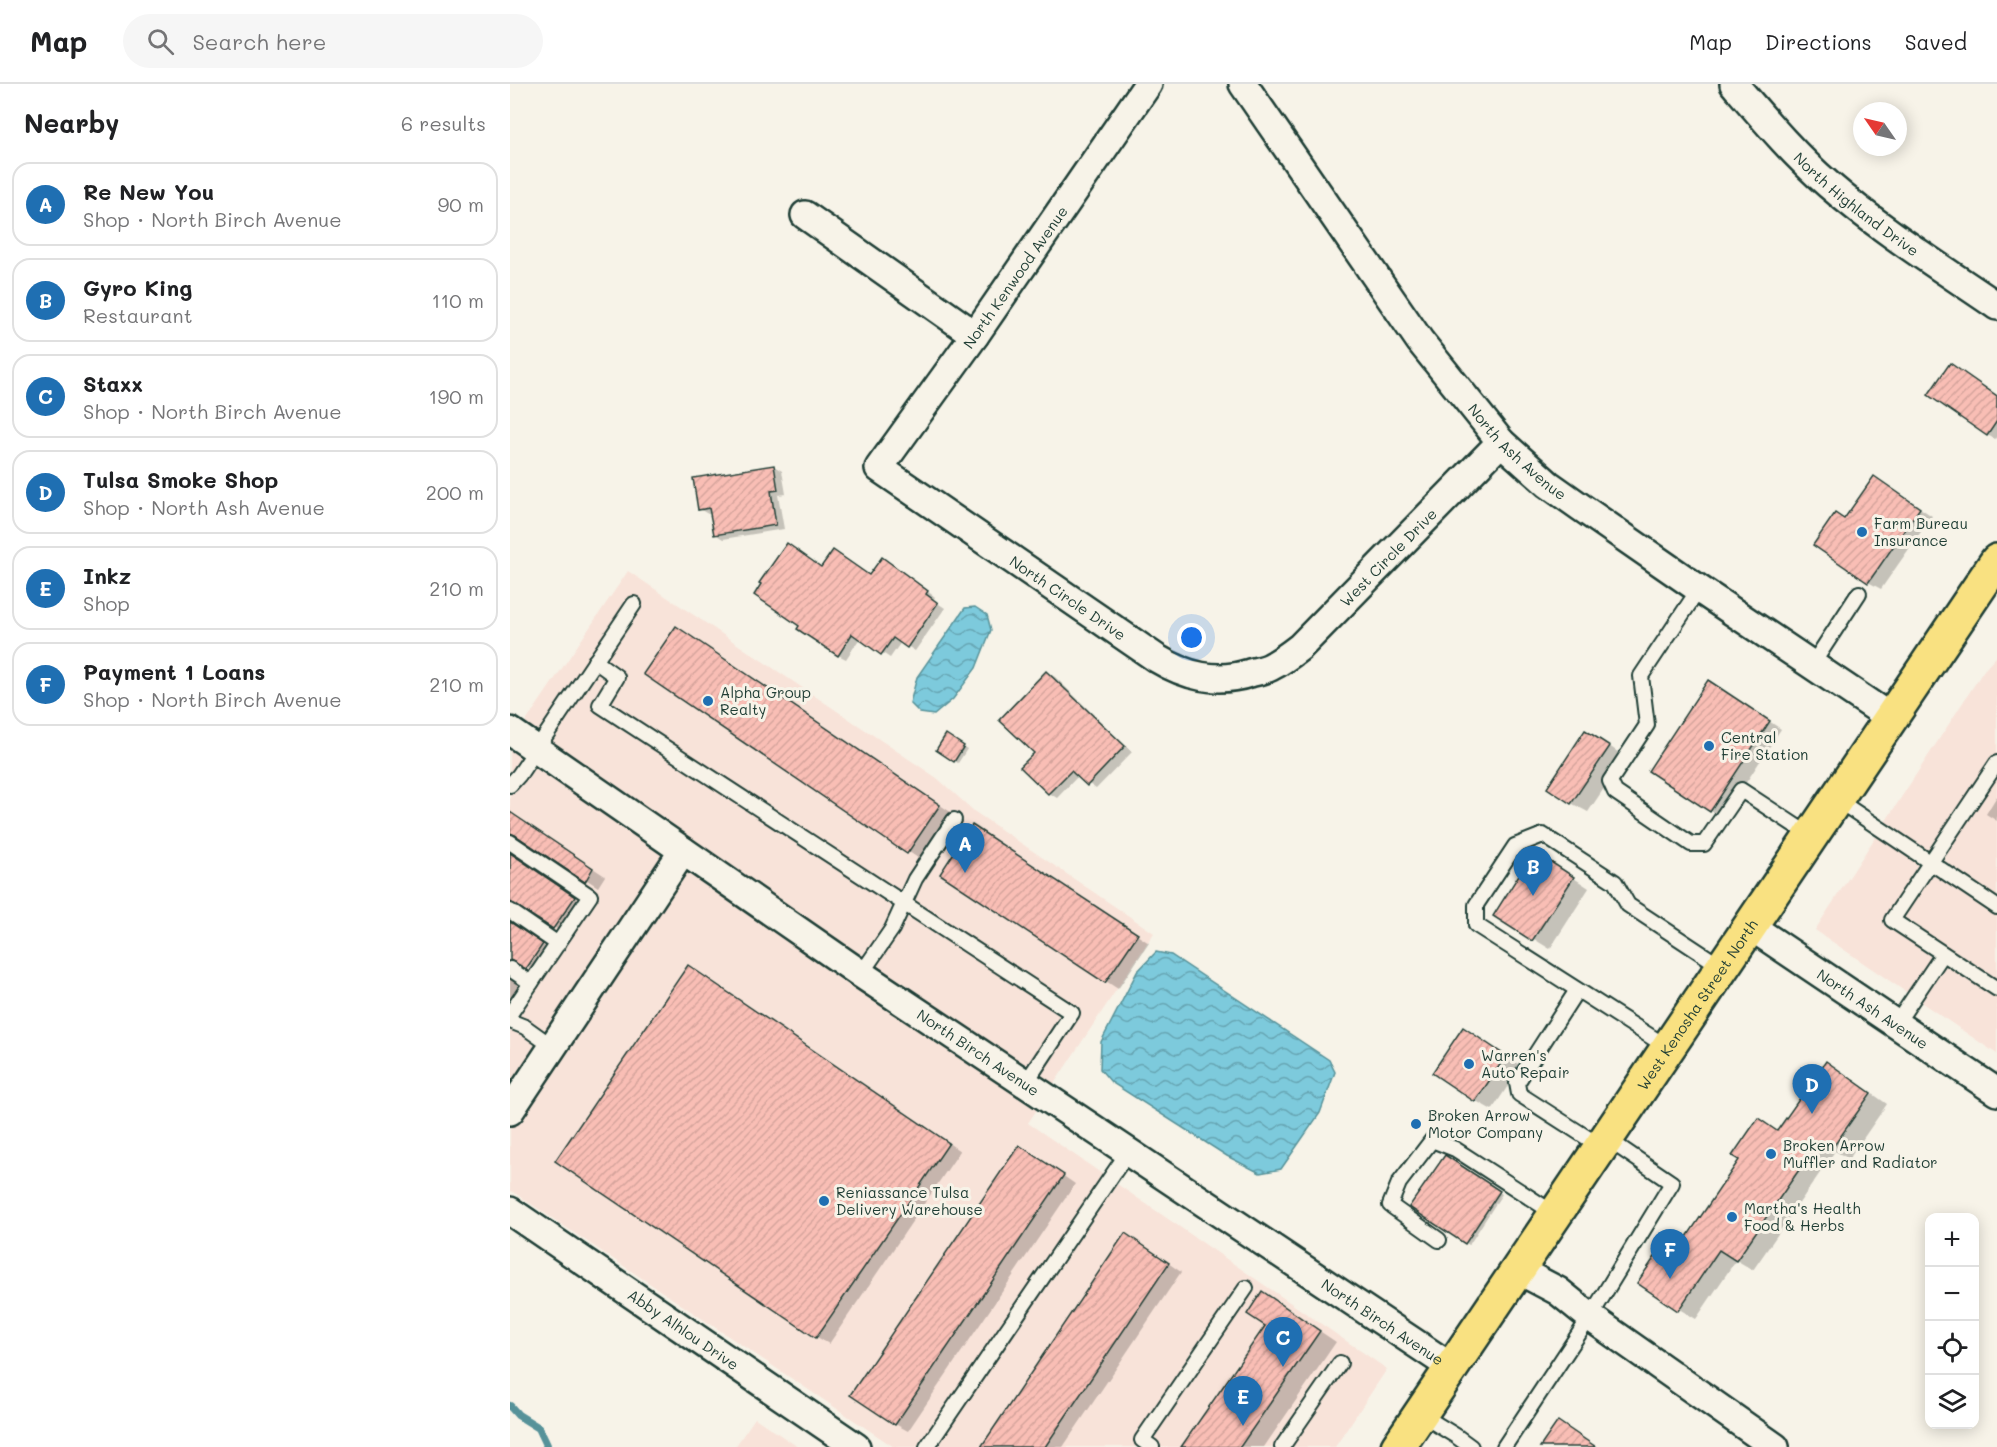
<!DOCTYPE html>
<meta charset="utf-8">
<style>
body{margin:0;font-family:Mali,sans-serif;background:#f6f6f6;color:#202124}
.controls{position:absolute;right:18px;bottom:18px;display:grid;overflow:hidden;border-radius:12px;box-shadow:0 3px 15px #0003}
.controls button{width:54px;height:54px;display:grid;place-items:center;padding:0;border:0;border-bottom:2px solid #e0e0e0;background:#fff;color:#202124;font:30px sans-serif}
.compass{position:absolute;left:1343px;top:18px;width:54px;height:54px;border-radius:50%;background:#fff;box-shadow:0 3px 15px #0003;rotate:304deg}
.you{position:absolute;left:682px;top:554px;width:21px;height:21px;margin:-15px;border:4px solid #fff;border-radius:50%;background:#1a73e8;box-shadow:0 0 0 9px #1a73e833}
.badge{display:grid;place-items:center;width:39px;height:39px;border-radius:50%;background:#1f6fb2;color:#fff;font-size:20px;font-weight:700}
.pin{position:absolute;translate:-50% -50px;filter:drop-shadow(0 2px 3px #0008)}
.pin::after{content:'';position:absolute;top:32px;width:21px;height:18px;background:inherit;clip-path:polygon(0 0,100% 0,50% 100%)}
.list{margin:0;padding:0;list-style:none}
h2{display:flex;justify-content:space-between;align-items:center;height:78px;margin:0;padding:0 24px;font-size:26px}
h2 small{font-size:20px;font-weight:400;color:#757577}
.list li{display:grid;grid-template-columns:39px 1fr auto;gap:18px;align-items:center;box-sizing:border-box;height:84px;margin:0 12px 12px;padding:0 12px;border:2px solid #e0e0e0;border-radius:18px}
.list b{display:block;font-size:22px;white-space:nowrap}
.list p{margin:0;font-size:20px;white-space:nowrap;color:#757577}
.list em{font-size:20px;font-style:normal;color:#757577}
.icon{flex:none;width:33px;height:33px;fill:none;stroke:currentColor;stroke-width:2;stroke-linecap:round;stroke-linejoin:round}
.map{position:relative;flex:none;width:1487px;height:1363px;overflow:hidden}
header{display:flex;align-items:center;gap:36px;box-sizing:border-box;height:84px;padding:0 30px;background:#fff;border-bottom:2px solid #e0e0e0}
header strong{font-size:28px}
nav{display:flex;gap:33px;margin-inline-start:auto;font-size:21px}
.search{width:420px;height:54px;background:#f6f6f6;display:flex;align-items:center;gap:15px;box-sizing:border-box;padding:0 21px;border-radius:33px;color:#757577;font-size:22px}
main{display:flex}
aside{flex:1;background:#fff}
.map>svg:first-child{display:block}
.built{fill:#f8e3d9}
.water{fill:url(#water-waves);stroke:#579299;stroke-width:1.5}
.shadow{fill:#0003}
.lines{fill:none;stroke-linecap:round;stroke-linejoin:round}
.stream{stroke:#579299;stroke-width:8}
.building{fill:url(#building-hatch);stroke:#1f3d34;stroke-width:1.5}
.lane-casing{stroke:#1f3d34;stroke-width:18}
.street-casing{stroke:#1f3d34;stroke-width:32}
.primary-casing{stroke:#1f3d34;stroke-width:38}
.lane{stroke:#f7f3e8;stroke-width:14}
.street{stroke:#f7f3e8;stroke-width:27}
.primary{stroke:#f9e181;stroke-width:33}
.poi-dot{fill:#1f6fb2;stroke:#f7f3e8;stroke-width:2}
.labels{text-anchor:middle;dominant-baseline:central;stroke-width:6;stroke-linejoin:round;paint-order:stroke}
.street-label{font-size:15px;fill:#1f3d34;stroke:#f7f3e8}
.poi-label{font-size:15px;fill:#1f3d34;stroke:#f7f3e8;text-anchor:start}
</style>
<header>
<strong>Map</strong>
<div class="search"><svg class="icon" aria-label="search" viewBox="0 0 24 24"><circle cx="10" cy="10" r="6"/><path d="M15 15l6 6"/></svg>Search here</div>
<nav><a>Map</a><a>Directions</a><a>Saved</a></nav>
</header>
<main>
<aside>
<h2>Nearby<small>6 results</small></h2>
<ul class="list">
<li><span class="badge">A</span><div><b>Re New You</b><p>Shop · North Birch Avenue</p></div><em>90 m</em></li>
<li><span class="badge">B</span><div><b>Gyro King</b><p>Restaurant</p></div><em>110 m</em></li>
<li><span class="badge">C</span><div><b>Staxx</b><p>Shop · North Birch Avenue</p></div><em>190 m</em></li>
<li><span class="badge">D</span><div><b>Tulsa Smoke Shop</b><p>Shop · North Ash Avenue</p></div><em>200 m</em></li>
<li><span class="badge">E</span><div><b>Inkz</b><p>Shop</p></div><em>210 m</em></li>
<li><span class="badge">F</span><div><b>Payment 1 Loans</b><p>Shop · North Birch Avenue</p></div><em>210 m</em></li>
</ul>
</aside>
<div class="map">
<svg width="1487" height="1363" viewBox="0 0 1487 1363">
<defs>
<pattern id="water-waves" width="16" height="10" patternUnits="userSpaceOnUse" patternTransform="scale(1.5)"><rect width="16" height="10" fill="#7dcadc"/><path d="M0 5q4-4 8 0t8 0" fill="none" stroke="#66a5b3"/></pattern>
<pattern id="building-hatch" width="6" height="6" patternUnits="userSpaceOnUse" patternTransform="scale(1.5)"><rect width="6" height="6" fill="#f9beb5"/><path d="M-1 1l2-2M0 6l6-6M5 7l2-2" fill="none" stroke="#d5a49c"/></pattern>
</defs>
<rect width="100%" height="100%" fill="#f7f3e8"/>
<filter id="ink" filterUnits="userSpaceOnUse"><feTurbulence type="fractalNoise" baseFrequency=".0167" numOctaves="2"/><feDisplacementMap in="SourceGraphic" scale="12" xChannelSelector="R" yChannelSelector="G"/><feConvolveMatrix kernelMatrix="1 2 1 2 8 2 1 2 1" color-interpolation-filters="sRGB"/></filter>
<g filter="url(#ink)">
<g class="built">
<polygon points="118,487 427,694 465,728 644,849 518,1039 877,1285 825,1363 384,1363 0,1106 0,661"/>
<polygon points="1487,572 1487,970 1305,846 1474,586"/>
<polygon points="245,1334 288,1363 225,1363"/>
</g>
<g class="water">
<polygon points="465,523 477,531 481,546 466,584 443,615 424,631 410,629 400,619 407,593 455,524"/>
<polygon points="646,868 661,871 819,976 825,988 810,1029 771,1085 750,1089 717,1072 601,998 590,985 591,958 627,888"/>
</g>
<g class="shadow">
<polygon points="1487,313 1487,353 1485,355 1477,351"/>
<polygon points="264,382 272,387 276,410 268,411 274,445 213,455 205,450 202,429 198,430 189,425"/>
<polygon points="1364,393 1422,432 1371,505 1358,498 1335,436"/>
<polygon points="380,479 425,513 423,516 435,524 405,567 391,558 380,574 350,554 336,575 328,571 312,484 360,493"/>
<polygon points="179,551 442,729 411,776 135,590"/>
<polygon points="537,588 545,593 622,668 586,705 568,692 547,714 539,709 512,683 526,669"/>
<polygon points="1210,605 1271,645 1213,734 1201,727"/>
<polygon points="436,652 457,665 448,679 428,666"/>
<polygon points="1092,657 1115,673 1078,728 1061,719"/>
<polygon points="1487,712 1487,737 1476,730"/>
<polygon points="0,729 95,792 88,803 17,757 10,756 4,761 4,770 8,774 76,821 56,851 16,825 10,825 4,830 4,839 7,843 44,869 29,891 15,882 4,887 4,898 17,909 0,934"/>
<polygon points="475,750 639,859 608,905 432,789"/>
<polygon points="1041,779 1079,804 1040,865 985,831"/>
<polygon points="190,890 450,1067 319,1260 307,1253"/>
<polygon points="970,955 1011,982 982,1026 966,1017"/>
<polygon points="1333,989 1377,1020 1339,1075 1325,1067 1243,1186 1226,1176 1186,1235 1169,1225 1165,1173 1231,1075 1248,1036 1268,1048"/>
<polygon points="522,1070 565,1100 398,1347 385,1340"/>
<polygon points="935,1073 992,1110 959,1161 901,1122"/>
<polygon points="628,1158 671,1188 553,1363 472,1363"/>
<polygon points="753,1209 826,1258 754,1363 678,1363 757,1242"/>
</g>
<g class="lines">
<polyline class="stream" points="0,1322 8,1331 29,1344 37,1361 36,1363"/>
</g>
<g class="building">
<polygon points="1440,279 1487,312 1487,337 1477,352 1418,311"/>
<polygon points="264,381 268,406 261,407 266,441 204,451 199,424 188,426 183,394"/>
<polygon points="1364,392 1410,424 1358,499 1303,461 1325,429 1334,435"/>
<polygon points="277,459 311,483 323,466 359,491 372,473 418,507 416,510 428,519 397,564 383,554 371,571 342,550 328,572 287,545 289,542 244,511 251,500 249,499"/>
<polygon points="166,542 430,721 397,770 133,590"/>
<polygon points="536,587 615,662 577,702 561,687 538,710 510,683 524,669 489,636"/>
<polygon points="1198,596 1260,637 1200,728 1138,687"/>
<polygon points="1075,646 1100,662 1061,720 1037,704"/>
<polygon points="436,650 454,662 444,678 426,666"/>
<polygon points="0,728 83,784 75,798 5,751 0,749"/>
<polygon points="462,741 628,850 595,899 430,790"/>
<polygon points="1024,767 1064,793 1022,857 983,832"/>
<polygon points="0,769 65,813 43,845 0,818"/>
<polygon points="0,838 33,860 16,885 0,876"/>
<polygon points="178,881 439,1059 306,1254 45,1077"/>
<polygon points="953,943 996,972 965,1018 922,989"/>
<polygon points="1316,977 1361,1009 1321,1066 1309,1057 1226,1177 1209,1166 1168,1227 1127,1199 1151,1164 1164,1172 1229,1076 1222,1072 1248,1034 1267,1047"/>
<polygon points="509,1061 554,1091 385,1341 340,1311"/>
<polygon points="935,1071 990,1107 955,1160 899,1123"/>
<polygon points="615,1149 659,1179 535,1363 471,1363"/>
<polygon points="752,1207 810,1247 730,1363 671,1363 755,1242 737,1230"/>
<polygon points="1048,1337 1086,1363 1030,1363"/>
</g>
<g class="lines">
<defs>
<g id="lane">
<polyline points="1189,505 1131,592 1137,641 1100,697 1105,708 1181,760 1194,760 1231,706 1301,752"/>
<polyline points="85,577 107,593 90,621 562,929 515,1000"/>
<polyline points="1302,581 1349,509"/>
<polyline points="1487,679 1382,836 1487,905"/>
<polyline points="0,701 9,691 124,520"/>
<polyline points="1326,715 1487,823"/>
<polyline points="0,758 80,812 0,930"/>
<polyline points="0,827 48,860"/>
<polyline points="0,885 21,899"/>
<polyline points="351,890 382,845 405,795 444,736"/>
<polyline points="1067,906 1007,999 1009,1010 1090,1062"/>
<polyline points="0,937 15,943 43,963"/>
<polyline points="1386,940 1433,870"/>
<polyline points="1157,963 966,841 966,821 1005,762 1033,751 1105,798 1118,821 1212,883"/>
<polyline points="929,1156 880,1121 889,1099 922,1056 945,1065 1045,1130"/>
<polyline points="910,1330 946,1352 961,1363"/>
<polyline points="417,1363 618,1068"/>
<polyline points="642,1363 632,1356 736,1204"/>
<polyline points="772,1363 830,1279"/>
<polyline points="994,1363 1080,1233 1162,1099 1096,1054"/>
</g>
<g id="street">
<path id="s1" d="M638,0L465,251L369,384L646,574C676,592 706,600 740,589C747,587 756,586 762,582C772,577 781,570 790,563L991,358"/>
<path id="s2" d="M733,0L910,257L991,358L1038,400L1072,424L1189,505L1381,634"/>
<path id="s3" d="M1224,0C1254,35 1284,71 1319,101C1371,146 1430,183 1487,222"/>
<polyline points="295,131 465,251"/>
<path id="s4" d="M0,647L351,890L941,1283"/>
<path id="s5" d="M1240,842L1487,1008"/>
<polyline points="0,1027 173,767"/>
<path id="s6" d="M0,1127L346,1363"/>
<polyline points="1008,1186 1048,1207 1080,1233 1265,1363"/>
</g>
<g id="primary">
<path id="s7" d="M888,1363L1487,477"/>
</g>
</defs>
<use href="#lane" class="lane-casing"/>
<use href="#street" class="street-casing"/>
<use href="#primary" class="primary-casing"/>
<use href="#lane" class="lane"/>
<use href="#street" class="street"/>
<use href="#primary" class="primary"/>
</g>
</g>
<g class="poi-dot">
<circle cx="1352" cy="448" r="6"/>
<circle cx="198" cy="617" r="6"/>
<circle cx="1199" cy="662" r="6"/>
<circle cx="959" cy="980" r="6"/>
<circle cx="906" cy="1040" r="6"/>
<circle cx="1261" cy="1070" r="6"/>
<circle cx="314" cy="1117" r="6"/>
<circle cx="1222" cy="1133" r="6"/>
</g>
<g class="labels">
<g class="street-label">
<text stroke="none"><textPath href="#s3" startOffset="172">North Highland Drive</textPath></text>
<text transform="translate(505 193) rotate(-55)">North Kenwood Avenue</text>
<text stroke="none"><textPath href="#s2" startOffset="460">North Ash Avenue</textPath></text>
<text stroke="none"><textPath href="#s1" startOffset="1086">West Circle Drive</textPath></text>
<text stroke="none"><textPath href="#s1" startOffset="698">North Circle Drive</textPath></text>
<text stroke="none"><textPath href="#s7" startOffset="534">West Kenosha Street North</textPath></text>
<text stroke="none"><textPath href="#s5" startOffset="148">North Ash Avenue</textPath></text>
<text stroke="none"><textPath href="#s4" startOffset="568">North Birch Avenue</textPath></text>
<text stroke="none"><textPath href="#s4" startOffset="1054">North Birch Avenue</textPath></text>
<text stroke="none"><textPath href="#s6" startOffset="210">Abby Alhlou Drive</textPath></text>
</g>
<g class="poi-label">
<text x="1364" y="439">Farm Bureau<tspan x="1364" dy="17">Insurance</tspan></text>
<text x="210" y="608">Alpha Group<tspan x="210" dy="17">Realty</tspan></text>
<text x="1211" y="653">Central<tspan x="1211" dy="17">Fire Station</tspan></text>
<text x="971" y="971">Warren's<tspan x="971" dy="17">Auto Repair</tspan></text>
<text x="918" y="1031">Broken Arrow<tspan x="918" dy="17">Motor Company</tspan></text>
<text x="1273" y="1061">Broken Arrow<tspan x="1273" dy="17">Muffler and Radiator</tspan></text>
<text x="326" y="1108">Reniassance Tulsa<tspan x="326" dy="17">Delivery Warehouse</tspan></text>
<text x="1234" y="1124">Martha's Health<tspan x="1234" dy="17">Food &amp; Herbs</tspan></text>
</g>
</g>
</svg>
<div class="controls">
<button>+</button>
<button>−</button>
<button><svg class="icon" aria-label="locate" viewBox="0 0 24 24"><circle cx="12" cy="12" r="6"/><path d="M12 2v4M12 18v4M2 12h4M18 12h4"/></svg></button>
<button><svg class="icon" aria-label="layers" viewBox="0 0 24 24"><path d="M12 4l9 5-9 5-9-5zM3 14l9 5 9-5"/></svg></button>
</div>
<svg class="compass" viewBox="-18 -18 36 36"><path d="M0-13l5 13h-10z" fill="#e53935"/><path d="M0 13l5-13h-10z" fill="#757577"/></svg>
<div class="you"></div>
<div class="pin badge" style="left:455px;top:789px">A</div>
<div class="pin badge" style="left:1023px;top:812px">B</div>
<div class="pin badge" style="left:773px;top:1283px">C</div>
<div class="pin badge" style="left:1302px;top:1030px">D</div>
<div class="pin badge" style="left:733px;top:1342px">E</div>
<div class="pin badge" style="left:1160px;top:1195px">F</div>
</div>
</main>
